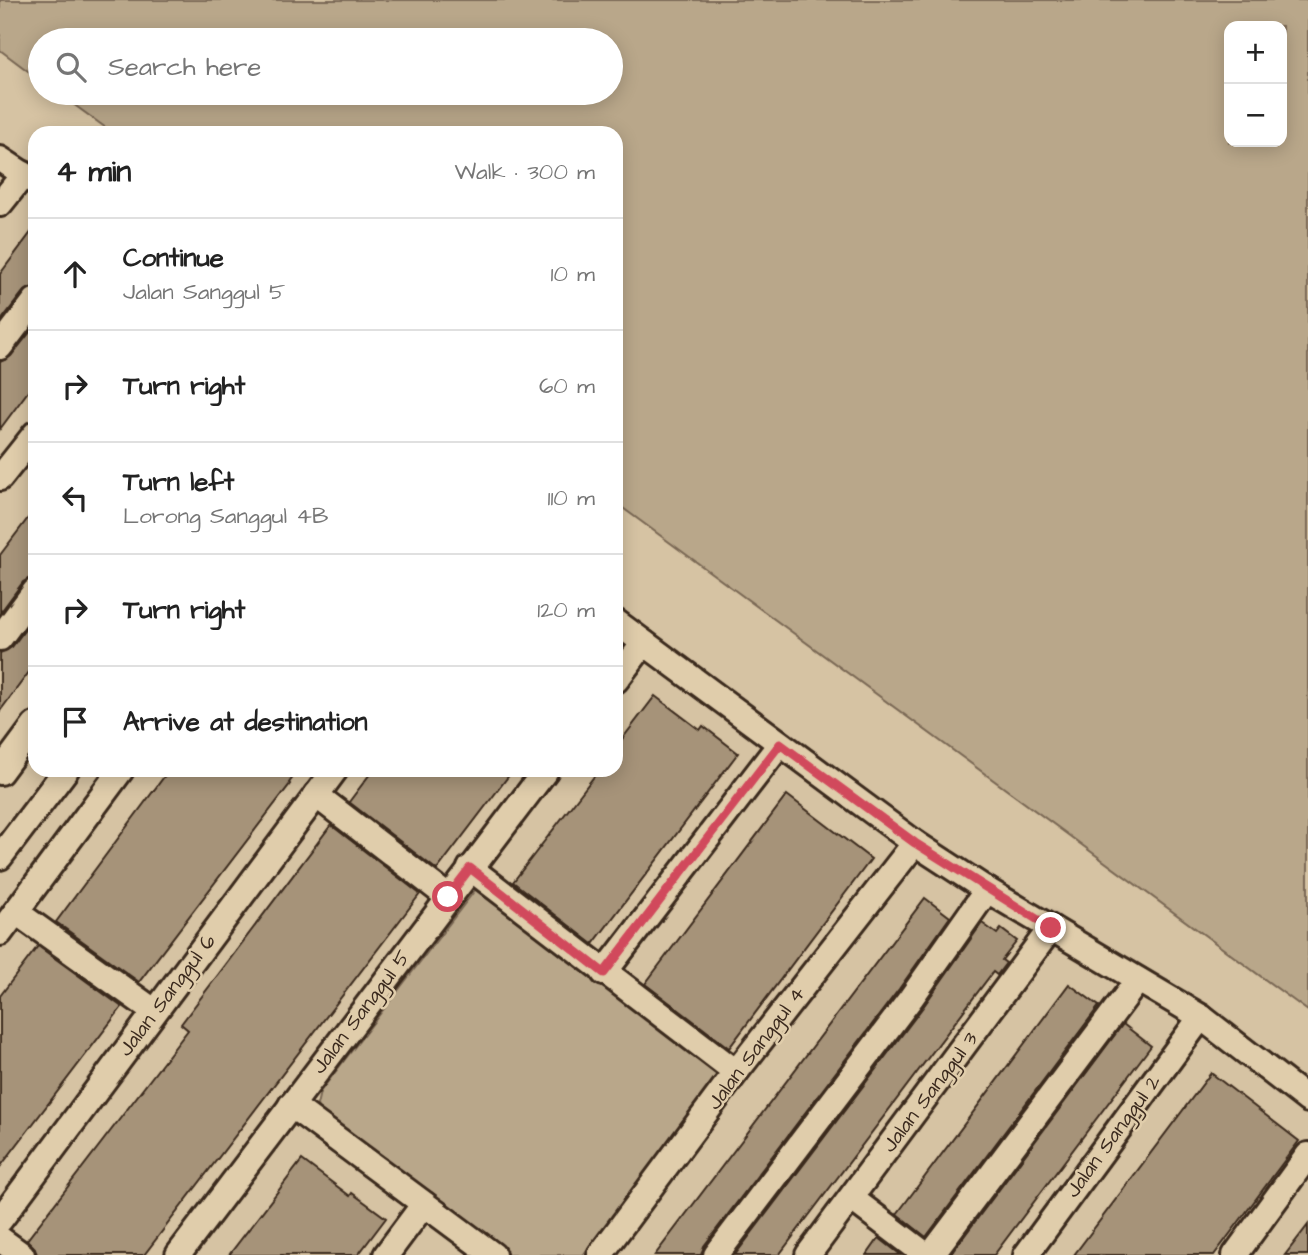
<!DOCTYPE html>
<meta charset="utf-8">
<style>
body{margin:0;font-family:"Architects Daughter",sans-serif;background:#f6f6f6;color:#222}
.controls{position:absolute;right:21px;top:21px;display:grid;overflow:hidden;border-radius:14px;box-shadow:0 4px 18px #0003}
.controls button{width:63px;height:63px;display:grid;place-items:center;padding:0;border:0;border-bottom:2px solid #e0e0e0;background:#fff;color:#222;font:35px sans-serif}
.stop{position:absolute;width:21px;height:21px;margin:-16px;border:5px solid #d1495b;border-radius:50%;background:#fff}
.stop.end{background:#d1495b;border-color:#fff;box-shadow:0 2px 7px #0008}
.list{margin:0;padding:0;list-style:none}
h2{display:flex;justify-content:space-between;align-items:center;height:91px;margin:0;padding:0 28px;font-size:30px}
h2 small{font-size:23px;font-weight:400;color:#767676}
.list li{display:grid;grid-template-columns:46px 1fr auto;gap:21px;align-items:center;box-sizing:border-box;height:112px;padding:0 28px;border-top:2px solid #e0e0e0}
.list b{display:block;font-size:26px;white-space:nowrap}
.list p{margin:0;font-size:23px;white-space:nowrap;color:#767676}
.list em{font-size:23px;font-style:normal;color:#767676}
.icon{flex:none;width:38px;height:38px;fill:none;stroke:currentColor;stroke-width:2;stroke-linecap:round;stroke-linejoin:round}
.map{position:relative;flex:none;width:1308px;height:1255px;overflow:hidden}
.search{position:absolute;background:#fff;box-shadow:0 4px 18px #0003;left:28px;top:28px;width:595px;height:77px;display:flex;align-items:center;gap:18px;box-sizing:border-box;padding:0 24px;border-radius:38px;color:#767676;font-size:26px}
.panel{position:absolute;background:#fff;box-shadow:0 4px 18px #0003;left:28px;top:126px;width:595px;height:651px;border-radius:21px}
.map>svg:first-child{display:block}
.green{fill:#b9a78a;stroke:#7a6854;stroke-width:2;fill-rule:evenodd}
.building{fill:#a69379;stroke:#3b2a1e;stroke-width:2}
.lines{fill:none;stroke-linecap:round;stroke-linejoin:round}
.minor-casing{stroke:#3b2a1e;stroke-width:30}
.minor{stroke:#e0cdab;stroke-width:24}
.route{stroke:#d1495b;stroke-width:9}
.labels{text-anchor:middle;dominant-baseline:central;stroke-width:5;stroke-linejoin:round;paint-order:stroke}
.street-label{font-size:21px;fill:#3b2a1e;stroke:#e0cdab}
</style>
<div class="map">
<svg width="1308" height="1255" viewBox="0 0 1308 1255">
<rect width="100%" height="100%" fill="#d6c3a3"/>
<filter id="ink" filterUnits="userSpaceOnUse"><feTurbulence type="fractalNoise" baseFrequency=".0143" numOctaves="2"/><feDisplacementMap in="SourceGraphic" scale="14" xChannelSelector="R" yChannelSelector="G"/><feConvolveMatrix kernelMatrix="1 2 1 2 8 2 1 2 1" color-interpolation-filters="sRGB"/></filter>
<g filter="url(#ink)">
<g class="green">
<path d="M0,0H1308V1011L616,503V133H113L58,93H611V40H40V80L0,50ZM1229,26H1282V142H1229Z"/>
<polygon points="479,885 724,1071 583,1255 508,1255 322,1119 317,1105 320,1092"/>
</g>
<g class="building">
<polygon points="35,227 35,286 23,292 0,322 0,274"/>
<polygon points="35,326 35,382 0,429 0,362 11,356"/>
<polygon points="35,509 35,576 23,582 0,613 0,555"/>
<polygon points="35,616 35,664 0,711 0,653 12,647"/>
<polygon points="655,696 700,730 703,726 738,753 593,944 513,882 599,770 616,770 616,747"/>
<polygon points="169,770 298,770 289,783 290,784 139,982 56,922"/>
<polygon points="373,770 513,770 437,870 349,802"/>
<polygon points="787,795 871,859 729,1048 645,984"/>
<polygon points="331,825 420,894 144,1255 37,1255 35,1248 27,1240 188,1030 181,1024"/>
<polygon points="925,898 950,917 899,989 704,1246 701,1255 655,1255"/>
<polygon points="982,923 997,934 1001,929 1017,941 1002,960 1006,963 997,975 993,972 779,1255 735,1255 923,1007"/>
<polygon points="38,946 122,1007 0,1167 0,996"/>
<polygon points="1069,984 1099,1006 926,1237 897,1214"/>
<polygon points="1123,1024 1151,1046 994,1255 950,1255"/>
<polygon points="1211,1073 1299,1141 1244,1215 1214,1255 1074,1255"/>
<polygon points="302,1160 350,1196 352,1193 386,1218 358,1255 229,1255"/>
<polygon points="1308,1225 1308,1255 1285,1255"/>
<polygon points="879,1238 901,1255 867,1255"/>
</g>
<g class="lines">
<defs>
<g id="minor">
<polyline points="0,159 35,182"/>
<polyline points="0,204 24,174"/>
<polyline points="0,347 35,301"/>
<polyline points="0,478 35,434"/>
<polyline points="616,622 915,843 987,890 1201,1017 1308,1100"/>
<polyline points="0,638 35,591"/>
<polyline points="616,680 644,643"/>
<polyline points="0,772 35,725"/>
<polyline points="316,795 448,897"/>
<polyline points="0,857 66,770"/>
<polyline points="470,868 736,1072"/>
<polyline points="16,912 154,1011"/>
<polyline points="0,933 121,770"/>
<polyline points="604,973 780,744"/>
<polyline points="291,1105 493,1255"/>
<polyline points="851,1198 926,1255"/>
<polyline points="0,1220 335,770"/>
<polyline points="0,1239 22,1255"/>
<polyline points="178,1255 546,770"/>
<polyline points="386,1255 424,1204"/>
<polyline points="600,1255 736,1072 915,843"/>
<polyline points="716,1255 911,998 987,890"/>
<polyline points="808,1255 1051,928"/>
<polyline points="931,1255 1138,980"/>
<polyline points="1026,1255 1201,1017"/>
<polyline points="1235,1255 1308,1155"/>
</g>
</defs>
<use href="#minor" class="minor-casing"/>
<use href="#minor" class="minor"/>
</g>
</g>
<g class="lines" filter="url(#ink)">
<polyline class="route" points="448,897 470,868 604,973 780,744 915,843 1051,928"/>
</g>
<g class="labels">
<g class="street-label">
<text transform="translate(167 995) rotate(-53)">Jalan Sanggul 6</text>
<text transform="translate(361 1012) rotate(-53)">Jalan Sanggul 5</text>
<text transform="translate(756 1048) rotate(-53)">Jalan Sanggul 4</text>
<text transform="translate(930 1092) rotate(-53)">Jalan Sanggul 3</text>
<text transform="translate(1113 1136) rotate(-54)">Jalan Sanggul 2</text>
</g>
</g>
</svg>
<div class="controls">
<button>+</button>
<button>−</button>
</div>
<div class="stop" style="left:448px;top:897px"></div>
<div class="stop end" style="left:1051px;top:928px"></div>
<div class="search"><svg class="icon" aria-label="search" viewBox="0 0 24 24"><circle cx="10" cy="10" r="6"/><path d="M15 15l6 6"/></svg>Search here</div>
<section class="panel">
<h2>4 min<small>Walk · 300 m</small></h2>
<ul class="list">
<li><svg class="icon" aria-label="ahead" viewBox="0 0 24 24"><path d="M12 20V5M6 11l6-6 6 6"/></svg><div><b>Continue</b><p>Jalan Sanggul 5</p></div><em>10 m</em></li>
<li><svg class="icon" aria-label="right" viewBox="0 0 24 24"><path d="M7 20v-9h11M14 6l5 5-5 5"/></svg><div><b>Turn right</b></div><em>60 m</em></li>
<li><svg class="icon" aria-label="left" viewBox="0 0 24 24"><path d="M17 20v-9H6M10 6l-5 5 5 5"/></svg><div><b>Turn left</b><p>Lorong Sanggul 4B</p></div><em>110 m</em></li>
<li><svg class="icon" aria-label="right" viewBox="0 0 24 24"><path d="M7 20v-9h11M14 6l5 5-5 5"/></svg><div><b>Turn right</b></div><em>120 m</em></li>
<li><svg class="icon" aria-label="arrive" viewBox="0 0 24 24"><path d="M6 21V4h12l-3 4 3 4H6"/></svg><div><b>Arrive at destination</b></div></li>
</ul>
</section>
</div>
